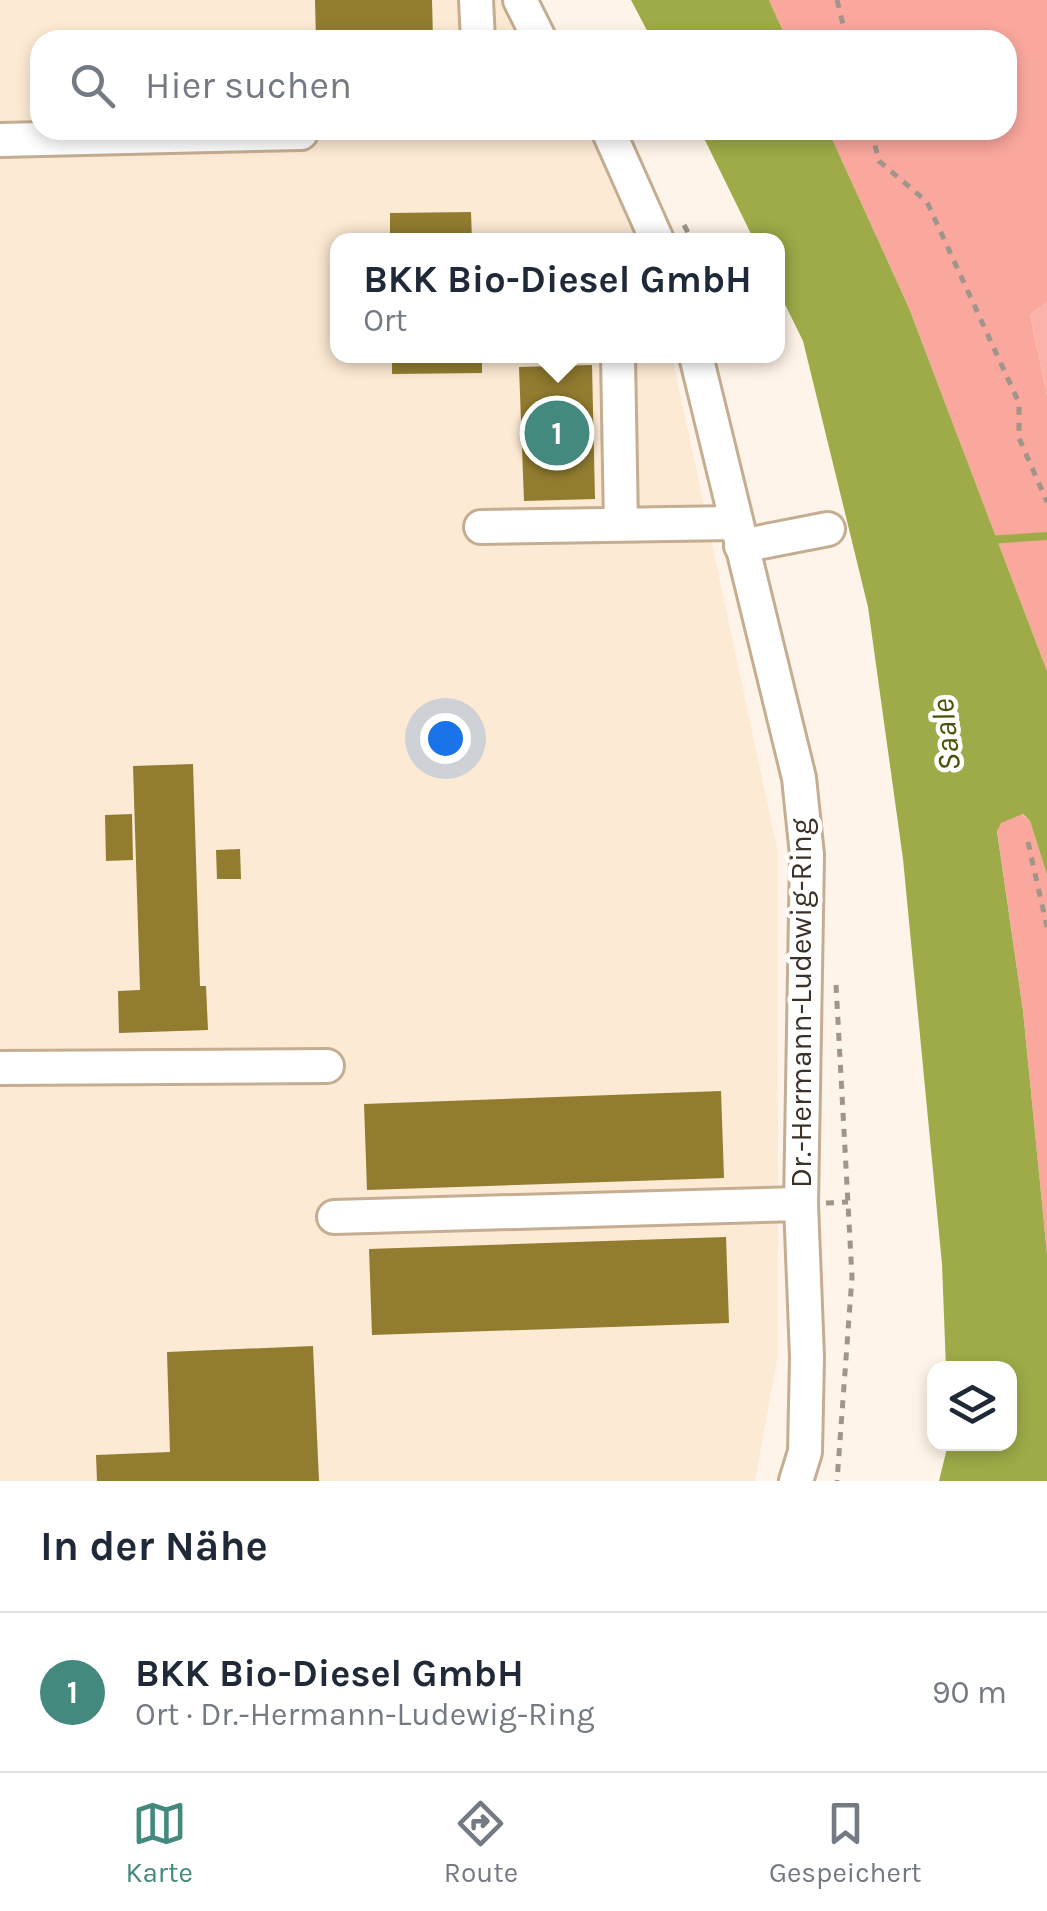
<!DOCTYPE html>
<html lang="de">
<meta charset="utf-8">
<style>
body{margin:0;font-family:Karla,sans-serif;background:#f6f6f7;color:#1f2937}
.controls{position:absolute;right:30px;bottom:30px;display:grid;overflow:hidden;border-radius:20px;box-shadow:0 5px 15px #0003}
.controls button{width:90px;height:90px;display:grid;place-items:center;padding:0;border:0;border-bottom:2px solid #e0e1e3;background:#fff;color:#1f2937;font:50px sans-serif}
.you{position:absolute;left:445px;top:738px;width:35px;height:35px;margin:-25px;border:8px solid #fff;border-radius:50%;background:#1a73e8;box-shadow:0 0 0 15px #1a73e833}
.badge{display:grid;place-items:center;width:65px;height:65px;border-radius:50%;background:#44897e;color:#fff;font-size:32px;font-weight:700}
.pin{position:absolute;translate:-50% -50%;border:5px solid #fff;box-shadow:0 2px 10px #0006}
.popup{position:absolute;left:330px;top:233px;width:455px;height:130px;box-sizing:border-box;display:grid;place-content:center;border-radius:20px;background:#fff;filter:drop-shadow(0 2px 8px #0005);font-size:32px;white-space:nowrap;color:#747a83}
.popup b{font-size:38px;color:#1f2937}
.popup::after{content:'';position:absolute;left:50%;top:100%;margin-left:-20px;border:20px solid transparent;border-top-color:#fff}
.list{margin:0;padding:0;list-style:none}
h2{display:flex;justify-content:space-between;align-items:center;height:130px;margin:0;padding:0 40px;font-size:42px}
h2 small{font-size:32px;font-weight:400;color:#747a83}
.list li{display:grid;grid-template-columns:65px 1fr auto;gap:30px;align-items:center;box-sizing:border-box;height:160px;padding:0 40px;border-top:2px solid #e0e1e3}
.list b{display:block;font-size:38px;white-space:nowrap}
.list p{margin:0;font-size:32px;white-space:nowrap;color:#747a83}
.list em{font-size:32px;font-style:normal;color:#747a83}
.icon{flex:none;width:55px;height:55px;fill:none;stroke:currentColor;stroke-width:2;stroke-linecap:round;stroke-linejoin:round}
.map{position:relative;flex:none;width:1047px;height:1481px;overflow:hidden}
.search{position:absolute;background:#fff;box-shadow:0 5px 15px #0003;left:30px;right:30px;top:30px;height:110px;display:flex;align-items:center;gap:25px;box-sizing:border-box;padding:0 35px;border-radius:30px;color:#747a83;font-size:38px}
.sheet{height:290px;background:#fff}
nav{display:flex;justify-content:space-around;align-items:center;box-sizing:border-box;height:140px;border-top:2px solid #e0e1e3;background:#fff;font-size:28px;color:#747a83}
nav a{display:grid;justify-items:center;gap:5px}
nav .on{color:#44897e}
.map>svg:first-child{display:block}
.built{fill:#fcead4}
.green{fill:#fbb3a9}
.forest{fill:#faa79d}
.water{fill:#9eab48}
.lines{fill:none;stroke-linecap:round;stroke-linejoin:round}
.stream{stroke:#9eab48;stroke-width:8}
.building{fill:#917c2f}
.minor-casing{stroke:#c5ad91;stroke-width:38}
.path{stroke:#9f958a;stroke-width:5;stroke-dasharray:8 8;stroke-linecap:butt}
.minor{stroke:#fff;stroke-width:32}
.labels{text-anchor:middle;dominant-baseline:central;stroke-width:9;stroke-linejoin:round;paint-order:stroke}
.street-label{font-size:30px;fill:#3b3126;stroke:#fff}
.water-label{font-size:32px;font-style:italic;fill:#4b5205;stroke:#fff}
</style>
<div class="map">
<svg width="1047" height="1481" viewBox="0 0 1047 1481">
<rect width="100%" height="100%" fill="#fff4e9"/>
<polygon class="built" points="0,0 503,0 522,40 40,40 40,130 591,130 613,165 643,240 337,240 337,356 672,356 778,853 778,1354 755,1481 0,1481"/>
<polygon class="green" points="1047,302 1047,395 1030,315"/>
<g class="forest">
<polygon points="769,0 1047,0 1047,302 1030,315 1047,395 1047,671 909,308 828,130 1007,130 1007,40 787,40"/>
<polygon points="1022,814 1030,821 1047,875 1047,1254 1023,1011 997,830 1000,823"/>
</g>
<g class="water">
<polygon points="631,0 769,0 787,40 652,40"/>
<polygon points="700,130 828,130 909,308 1047,671 1047,875 1030,821 1023,814 1001,823 997,831 1023,1011 1047,1254 1047,1481 939,1481 948,1444 1010,1444 1010,1368 946,1368 942,1264 903,859 868,607 803,341 777,288 777,240 754,240"/>
</g>
<g class="lines">
<polyline class="stream" points="987,540 1047,536"/>
</g>
<g class="building">
<polygon points="315,0 432,0 433,40 316,40"/>
<polygon points="471,212 472,240 390,240 390,213"/>
<polygon points="392,356 482,356 482,373 392,374"/>
<polygon points="592,365 595,499 524,501 519,367"/>
<polygon points="193,764 200,986 206,986 208,1030 119,1033 118,991 140,990 133,766"/>
<polygon points="132,814 133,860 106,861 105,815"/>
<polygon points="240,849 241,879 217,879 216,850"/>
<polygon points="721,1091 724,1178 367,1190 364,1104"/>
<polygon points="726,1237 729,1323 372,1335 369,1249"/>
<polygon points="313,1346 319,1481 97,1481 96,1455 170,1452 167,1352"/>
</g>
<g class="lines">
<defs>
<g id="minor">
<polyline points="476,0 478,40"/>
<polyline points="520,0 540,40"/>
<polyline points="608,130 657,240"/>
<polyline points="0,140 301,133"/>
<polyline points="618,356 621,524"/>
<polyline points="696,356 799,778 807,855 801,1204 807,1357 805,1452 796,1481"/>
<polyline points="481,527 735,523"/>
<polyline points="741,546 828,529"/>
<polyline points="0,1068 327,1066"/>
<polyline points="334,1217 801,1204"/>
</g>
</defs>
<use href="#minor" class="minor-casing"/>
<g class="path">
<polyline points="837,0 847,40"/>
<polyline points="871,130 879,161 927,202 1019,403 1019,438 1047,502"/>
<polyline points="684,225 692,240"/>
<polyline points="1028,842 1047,927"/>
<polyline points="836,985 852,1277 837,1481"/>
<polyline points="826,1203 848,1202"/>
</g>
<use href="#minor" class="minor"/>
</g>
<g class="labels">
<g class="street-label">
<text transform="translate(801 1003) rotate(-90)">Dr.-Hermann-Ludewig-Ring</text>
</g>
<g class="water-label">
<text transform="translate(946 735) rotate(-96)">Saale</text>
</g>
</g>
</svg>
<div class="controls">
<button><svg class="icon" aria-label="layers" viewBox="0 0 24 24"><path d="M12 4l9 5-9 5-9-5zM3 14l9 5 9-5"/></svg></button>
</div>
<div class="you"></div>
<div class="pin badge" style="left:557px;top:433px">1</div>
<div class="popup"><b>BKK Bio-Diesel GmbH</b>Ort</div>
<div class="search"><svg class="icon" aria-label="search" viewBox="0 0 24 24"><circle cx="10" cy="10" r="6"/><path d="M15 15l6 6"/></svg>Hier suchen</div>
</div>
<section class="sheet">
<h2>In der Nähe<small></small></h2>
<ul class="list">
<li><span class="badge">1</span><div><b>BKK Bio-Diesel GmbH</b><p>Ort · Dr.-Hermann-Ludewig-Ring</p></div><em>90 m</em></li>
</ul>
</section>
<nav>
<a class="on"><svg class="icon" aria-label="map" viewBox="0 0 24 24"><path d="M3 6l6-2 6 2 6-2v14l-6 2-6-2-6 2zM9 4v14M15 6v14"/></svg>Karte</a>
<a><svg class="icon" aria-label="directions" viewBox="0 0 24 24"><path d="M12 3l9 9-9 9-9-9zM9 14v-3h6M13 9l2 2-2 2"/></svg>Route</a>
<a><svg class="icon" aria-label="saved" viewBox="0 0 24 24"><path d="M7 4h10v16l-5-4-5 4z"/></svg>Gespeichert</a>
</nav>
